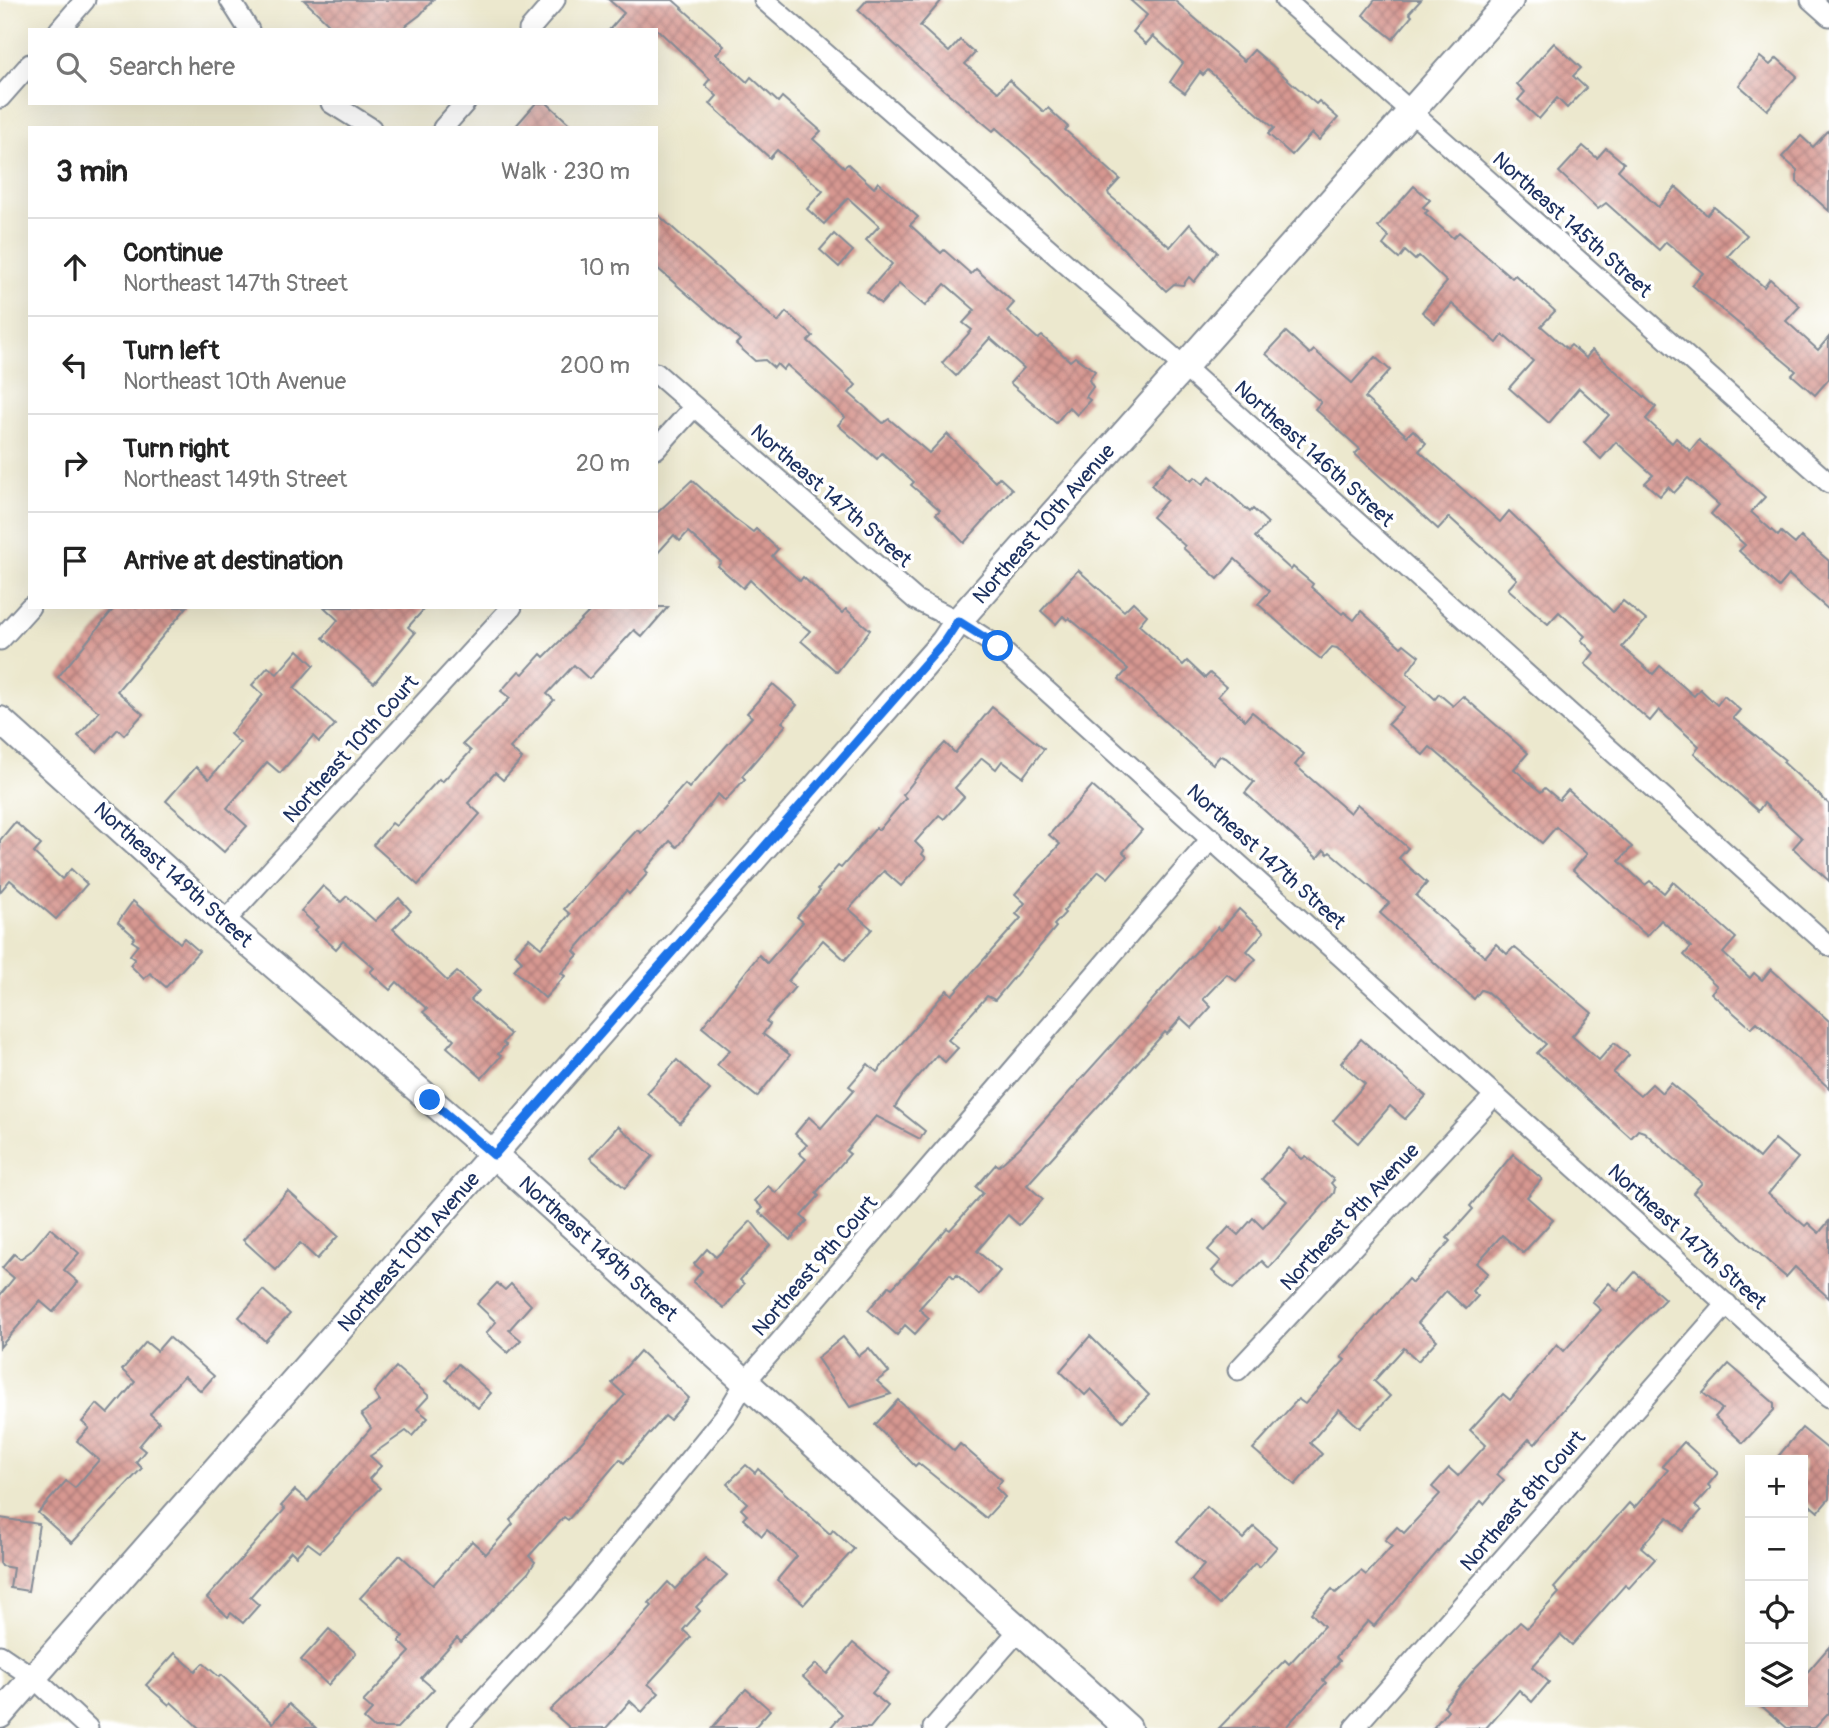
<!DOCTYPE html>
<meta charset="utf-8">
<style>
body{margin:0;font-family:Pangolin,sans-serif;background:#f6f6f6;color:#222}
.controls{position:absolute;right:21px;bottom:21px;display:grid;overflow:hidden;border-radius:0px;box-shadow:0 7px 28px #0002}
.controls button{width:63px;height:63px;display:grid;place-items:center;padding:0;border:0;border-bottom:2px solid #e0e0e0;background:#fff;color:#222;font:35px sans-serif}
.stop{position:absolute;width:21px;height:21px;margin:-16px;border:5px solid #1a73e8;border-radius:50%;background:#fff}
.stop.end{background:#1a73e8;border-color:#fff;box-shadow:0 2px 7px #0008}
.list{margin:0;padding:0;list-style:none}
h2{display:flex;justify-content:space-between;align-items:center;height:91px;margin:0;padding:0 28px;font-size:30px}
h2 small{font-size:23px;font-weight:400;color:#767676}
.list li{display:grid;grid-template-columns:46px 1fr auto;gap:21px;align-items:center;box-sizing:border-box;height:98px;padding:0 28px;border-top:2px solid #e0e0e0}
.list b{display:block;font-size:26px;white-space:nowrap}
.list p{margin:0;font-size:23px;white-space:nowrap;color:#767676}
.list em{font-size:23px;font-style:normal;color:#767676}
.icon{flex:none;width:38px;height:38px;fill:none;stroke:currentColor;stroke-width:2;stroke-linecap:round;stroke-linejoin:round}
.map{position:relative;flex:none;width:1829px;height:1728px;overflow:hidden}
.search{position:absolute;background:#fff;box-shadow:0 7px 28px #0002;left:28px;top:28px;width:630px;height:77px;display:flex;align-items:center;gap:18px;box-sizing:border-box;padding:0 24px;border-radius:0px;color:#767676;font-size:26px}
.panel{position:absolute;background:#fff;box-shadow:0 7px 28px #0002;left:28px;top:126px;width:630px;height:483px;border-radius:0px}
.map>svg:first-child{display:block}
.building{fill:url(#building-cross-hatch)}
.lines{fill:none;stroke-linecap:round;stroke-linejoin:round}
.street-casing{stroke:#848c96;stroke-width:23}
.secondary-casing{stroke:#848c96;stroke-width:30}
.street{stroke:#fff;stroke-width:19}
.secondary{stroke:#fff;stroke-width:26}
.route{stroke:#1a73e8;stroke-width:9}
.labels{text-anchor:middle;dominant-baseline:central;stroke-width:7;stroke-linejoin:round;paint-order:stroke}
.street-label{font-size:21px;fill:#1b2f5e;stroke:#fff}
</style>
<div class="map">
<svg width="1829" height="1728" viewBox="0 0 1829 1728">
<defs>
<pattern id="building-cross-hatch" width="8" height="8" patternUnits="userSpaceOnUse" patternTransform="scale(1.75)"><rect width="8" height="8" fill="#d79891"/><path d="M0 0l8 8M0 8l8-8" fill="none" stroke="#ae7c7a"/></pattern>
</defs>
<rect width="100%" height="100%" fill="#fff"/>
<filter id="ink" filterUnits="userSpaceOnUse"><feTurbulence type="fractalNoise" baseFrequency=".0143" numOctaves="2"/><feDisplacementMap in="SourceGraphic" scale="14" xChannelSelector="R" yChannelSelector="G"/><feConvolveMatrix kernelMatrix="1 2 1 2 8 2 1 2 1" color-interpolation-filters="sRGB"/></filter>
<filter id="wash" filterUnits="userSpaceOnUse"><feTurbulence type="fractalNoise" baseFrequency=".00686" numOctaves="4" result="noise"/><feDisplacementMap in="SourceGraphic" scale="28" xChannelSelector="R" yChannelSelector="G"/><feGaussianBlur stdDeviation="1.57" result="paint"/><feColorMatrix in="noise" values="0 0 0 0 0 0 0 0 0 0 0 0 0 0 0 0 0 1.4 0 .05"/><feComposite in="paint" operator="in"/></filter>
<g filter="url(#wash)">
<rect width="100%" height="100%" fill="#ece8ce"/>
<g id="blocks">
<g class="building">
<polygon points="304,0 433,0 420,15 400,30 335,30"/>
<polygon points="609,0 673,0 724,46 716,54 747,82 751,77 778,102 782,97 821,131 813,139 844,167 848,164 874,188 878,182 918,217 910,225 941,253 944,250 971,274 976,269 1004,294 1014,303 1007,311 1038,339 1042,336 1070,361 1075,357 1095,371 1089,380 1093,387 1086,397 1090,400 1077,415 1069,407 1056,423 1010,383 1024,368 990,338 956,376 942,363 972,330 963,323 975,310 945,284 925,306 899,284 881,304 867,292 892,264 866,240 879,226 848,198 824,224 807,209 823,191 777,150 770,158 710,104 717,96 705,85 710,79 658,30 609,30 624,13"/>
<polygon points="867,0 942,0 920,26 949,52 960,40 975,53 965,64 998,92 1009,80 1044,112 1048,108 1068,127 1065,130 1120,179 1108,192 1109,195 1170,247 1190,224 1217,252 1194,282 1189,277 1183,285 1174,284 1166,291 1054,180 996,128 993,131 937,84 858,10"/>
<polygon points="1130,0 1174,0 1244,61 1254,50 1316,104 1319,101 1338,118 1319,140 1312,133 1292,155 1268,134 1274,128 1208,70 1203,75 1200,72 1185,93 1170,82 1183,63 1153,36 1146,44 1133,32 1147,15"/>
<polygon points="1375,0 1421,0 1409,13 1412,16 1393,39 1363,15"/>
<polygon points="1554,43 1581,68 1573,76 1586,88 1567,108 1557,98 1539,119 1518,100 1525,92 1517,84"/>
<polygon points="1760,57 1770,65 1777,58 1797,76 1767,110 1739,85"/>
<polygon points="536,103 547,103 574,128 514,128"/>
<polygon points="1829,130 1829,211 1797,182 1797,170 1782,157 1801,136 1813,147"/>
<polygon points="1583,146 1597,158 1606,148 1624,163 1618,170 1658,207 1676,187 1707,215 1714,207 1747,235 1728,256 1764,287 1770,279 1800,306 1786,321 1818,350 1829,337 1829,379 1815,395 1792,375 1796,371 1692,285 1703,273 1666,242 1659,250 1606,203 1598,209 1559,172"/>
<polygon points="1414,186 1430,200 1423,207 1428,211 1425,213 1453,238 1459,232 1512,278 1515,275 1555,311 1541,326 1567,349 1571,345 1586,358 1592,350 1656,407 1646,419 1672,443 1676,438 1690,451 1699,440 1765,497 1751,512 1778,536 1781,532 1795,544 1801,537 1829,561 1829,610 1789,575 1779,587 1739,551 1745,545 1711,514 1719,505 1688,478 1674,493 1668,487 1660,496 1645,483 1653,475 1616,442 1601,459 1584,443 1609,415 1579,388 1549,423 1509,388 1533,361 1503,335 1497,343 1452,304 1435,323 1422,312 1447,282 1419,256 1415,260 1405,251 1399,259 1383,245 1389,237 1378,227"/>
<polygon points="656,213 778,322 786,312 813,336 808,341 856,385 849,393 883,423 889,419 929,453 947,434 995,482 999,477 1012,489 964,543 936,514 940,510 911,485 914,482 882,453 877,459 838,425 845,417 787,365 783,370 777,364 774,368 765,360 755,361 736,344 740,340 656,267"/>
<polygon points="834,234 853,251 839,267 820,250"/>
<polygon points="1286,332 1310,354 1314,350 1352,383 1375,357 1390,370 1365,398 1407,436 1413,430 1426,443 1419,451 1500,522 1509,511 1613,612 1623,601 1646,620 1622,647 1653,674 1660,666 1694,696 1700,689 1717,705 1724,696 1740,710 1733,718 1785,760 1783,762 1829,804 1829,881 1793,848 1802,838 1764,803 1758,811 1694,753 1699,746 1659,710 1650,721 1585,664 1594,653 1581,640 1585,636 1559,612 1548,624 1508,589 1517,579 1449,517 1438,529 1355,454 1360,449 1315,409 1321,402 1266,354"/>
<polygon points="1171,463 1191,481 1195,477 1203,484 1210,476 1250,512 1253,509 1268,523 1255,537 1291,570 1293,567 1313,584 1311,587 1342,614 1344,612 1354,620 1361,611 1401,647 1404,644 1419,656 1407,673 1435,699 1439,694 1453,706 1463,696 1528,753 1514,769 1541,792 1545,788 1559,800 1568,790 1632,847 1619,861 1645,885 1650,881 1664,893 1673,882 1736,938 1723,953 1750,978 1754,973 1762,980 1771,969 1829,1021 1829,1088 1757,1022 1751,1028 1711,993 1717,986 1684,955 1691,947 1661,920 1647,936 1573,870 1587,854 1556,827 1542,843 1430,747 1423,755 1388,724 1404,707 1337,648 1332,647 1321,659 1307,648 1258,604 1270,591 1235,559 1218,579 1183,548 1185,546 1152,517 1167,500 1151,485"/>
<polygon points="692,480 734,518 753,532 756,529 778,549 772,556 800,581 803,577 842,613 846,609 870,630 837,672 801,641 810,631 778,607 750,580 743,588 718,566 721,562 688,532 680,541 674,535 656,555 656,514"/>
<polygon points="1078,570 1124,611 1133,602 1147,615 1139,625 1183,665 1187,661 1205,678 1210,673 1226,687 1218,696 1245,720 1252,712 1304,754 1295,765 1350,813 1357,804 1408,848 1399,858 1427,883 1416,896 1485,957 1496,944 1507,954 1514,947 1592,1013 1572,1036 1599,1060 1614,1043 1629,1055 1613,1073 1640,1096 1652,1084 1662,1093 1671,1083 1759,1158 1775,1139 1798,1158 1768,1194 1805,1226 1808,1223 1819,1233 1829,1221 1829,1298 1795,1267 1786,1277 1771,1264 1693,1193 1702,1183 1644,1132 1638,1130 1631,1138 1537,1053 1546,1044 1487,992 1481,990 1474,999 1459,985 1380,913 1389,903 1330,852 1328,854 1324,850 1317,858 1245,793 1254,782 1226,758 1220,756 1213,764 1197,751 1119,679 1128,669 1087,633 1069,618 1067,620 1063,616 1056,624 1041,611"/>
<polygon points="115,607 187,607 117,691 143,714 124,735 118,729 97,752 78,736 99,712 58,677"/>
<polygon points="324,607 426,607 408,627 415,633 374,683 323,638 338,620"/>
<polygon points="594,607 668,607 642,637 634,630 589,679 574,665 547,694 554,700 510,748 522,759 503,780 495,773 468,803 480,814 418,885 373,845 392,823 396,826 439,779 442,782 471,751 463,744 510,698 501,691 519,671 523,674 541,654 544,657"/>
<polygon points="298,650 314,665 294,688 335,725 319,742 313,736 280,773 267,762 227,808 247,826 224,852 166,801 196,767 209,779 240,743 230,734 263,695 252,685 268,667 277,674"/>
<polygon points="773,684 797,705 782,722 786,725 742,776 745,779 725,801 718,794 677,847 670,841 645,870 648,873 629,894 626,891 574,951 578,955 561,973 565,976 545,998 514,970 522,961 515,954 529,938 541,948 570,914 564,909 591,879 637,830 641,833 685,784 689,788 752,717 747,713"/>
<polygon points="992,707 1044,749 1023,777 1002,761 996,769 982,758 955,788 964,797 944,819 939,815 915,842 924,851 922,854 926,858 901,886 884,871 849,909 872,929 845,960 823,940 788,981 795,987 766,1021 770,1024 763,1034 790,1055 757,1097 717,1065 730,1050 702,1027 759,955 767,963 803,922 797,917 820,891 818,889 838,866 841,868 876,828 879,830 906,798 903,795 935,754 945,743 955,753"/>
<polygon points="1092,786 1142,830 1123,852 1127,856 1108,878 1099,871 1063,911 1065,913 1054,925 1056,927 995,1000 987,996 948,1040 958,1048 945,1062 937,1055 903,1094 895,1107 925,1131 920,1139 876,1116 846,1151 850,1154 816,1193 819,1196 801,1216 807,1221 790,1240 759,1212 763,1208 755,1201 768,1186 776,1193 806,1159 799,1153 807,1145 795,1134 809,1117 821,1128 854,1090 849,1086 868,1064 877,1072 947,990 952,995 1021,918 1016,914 1025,903 1015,894 1060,844 1049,835"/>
<polygon points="15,822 41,845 34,853 62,879 71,869 87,884 56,919 10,880 0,892 0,840"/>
<polygon points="323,886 341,902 347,896 375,921 399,898 411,911 393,929 447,981 457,972 479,991 471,1000 510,1034 503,1043 506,1045 498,1054 501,1056 482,1078 447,1047 454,1039 423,1012 427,1009 397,982 390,990 370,972 374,968 343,941 336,949 315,930 318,927 301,911"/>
<polygon points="133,901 180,943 184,938 199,951 166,987 150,973 144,979 130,965 135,959 130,955 138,945 132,941 135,937 118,922"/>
<polygon points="1239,909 1264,932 1247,951 1256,959 1236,981 1227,974 1203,999 1211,1007 1192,1028 1181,1018 1167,1034 1165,1032 1027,1185 1043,1199 1019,1225 1008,1215 977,1251 1000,1271 979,1295 957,1275 954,1278 950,1274 919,1309 929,1318 915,1334 905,1325 897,1335 868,1310 889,1286 892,1288 912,1268 947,1228 950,1230 983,1193 976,1187 996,1164 999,1166 1019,1148 1218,927 1221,930"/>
<polygon points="1361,1039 1426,1096 1405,1119 1390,1106 1358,1143 1333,1121 1365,1084 1341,1063"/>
<polygon points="677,1060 710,1090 680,1123 647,1093"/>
<polygon points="618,1126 653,1156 625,1188 590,1158"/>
<polygon points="1289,1148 1302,1159 1306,1156 1334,1180 1331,1183 1335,1188 1334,1193 1269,1268 1262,1261 1233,1289 1212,1271 1221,1261 1208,1250 1229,1227 1238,1235 1253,1218 1263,1228 1287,1201 1262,1179"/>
<polygon points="1513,1154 1542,1179 1527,1197 1553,1220 1523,1253 1502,1235 1477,1263 1488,1273 1472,1291 1478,1296 1466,1309 1446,1291 1418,1323 1437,1340 1418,1361 1404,1348 1374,1381 1390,1396 1360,1428 1339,1409 1310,1443 1322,1454 1295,1485 1253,1449 1298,1399 1305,1404 1345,1360 1341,1357 1408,1279 1412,1283 1450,1241 1447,1238 1473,1209 1470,1206"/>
<polygon points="288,1191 338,1236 317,1259 300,1243 276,1270 243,1240"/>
<polygon points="751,1221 770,1245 740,1280 744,1284 724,1308 693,1282 702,1271 694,1264 707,1249 716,1257"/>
<polygon points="50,1228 79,1253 64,1270 78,1282 53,1312 40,1301 0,1347 0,1295 14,1278 2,1268 14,1254 20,1259 31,1251"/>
<polygon points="1635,1272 1665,1299 1608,1358 1535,1444 1529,1439 1497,1474 1504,1480 1484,1504 1481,1501 1374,1626 1368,1621 1336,1657 1340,1661 1323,1680 1326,1683 1285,1728 1219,1728 1285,1660 1289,1664 1324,1626 1311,1613 1332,1589 1336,1593 1361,1571 1366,1575 1392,1546 1385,1540 1397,1527 1404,1533 1440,1494 1432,1487 1449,1468 1458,1476 1486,1445 1470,1430 1503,1394 1510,1400 1557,1344 1564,1351 1601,1310 1592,1302 1609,1283 1618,1291"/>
<polygon points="497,1283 505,1290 511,1284 531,1305 509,1330 521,1340 508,1353 486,1333 496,1322 477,1304"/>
<polygon points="263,1290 290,1314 265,1341 239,1317"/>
<polygon points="1090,1336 1149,1395 1123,1421 1091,1389 1085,1395 1060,1371"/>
<polygon points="169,1337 214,1376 201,1391 184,1376 150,1414 159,1422 139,1446 145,1451 136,1462 142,1468 72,1543 38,1513 66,1481 75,1488 99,1460 77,1441 89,1428 82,1422 97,1404 108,1414 135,1382 122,1370 146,1342 157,1351"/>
<polygon points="843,1337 859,1356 869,1348 889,1372 877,1381 891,1394 850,1407 817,1358"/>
<polygon points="640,1351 689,1398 670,1420 665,1416 624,1463 620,1459 568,1520 564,1517 529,1556 535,1562 528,1573 461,1642 457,1638 421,1678 434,1689 415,1709 397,1728 374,1728 364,1719 372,1710 363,1702 410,1652 399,1641 403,1636 360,1598 400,1555 433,1585 472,1541 486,1554 513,1524 510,1520 625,1395 612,1383"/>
<polygon points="458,1364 491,1393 478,1408 446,1380"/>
<polygon points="1729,1364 1774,1403 1774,1410 1743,1443 1715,1417 1722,1409 1703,1393"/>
<polygon points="396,1367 429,1396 417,1409 428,1418 412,1436 406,1431 370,1456 381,1466 369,1479 380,1488 320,1552 308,1543 296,1556 291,1551 250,1597 259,1605 243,1623 231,1613 228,1617 207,1598 285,1509 281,1506 295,1490 308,1501 371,1428 361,1414 380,1401 374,1392"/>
<polygon points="898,1400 954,1451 960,1444 1002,1480 996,1488 1005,1497 986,1518 918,1463 915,1466 875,1425"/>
<polygon points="1802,1428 1829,1450 1829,1499 1818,1512 1803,1499 1803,1460 1775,1460"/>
<polygon points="1684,1442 1718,1473 1708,1485 1711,1488 1695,1506 1701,1511 1683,1531 1668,1517 1641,1547 1655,1559 1629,1588 1625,1585 1572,1645 1561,1635 1532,1667 1549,1682 1532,1702 1519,1690 1486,1728 1433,1728 1448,1710 1444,1706 1475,1668 1520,1622 1527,1628 1559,1593 1554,1588 1629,1503 1634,1508 1668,1470 1662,1466"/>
<polygon points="746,1465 755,1473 758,1469 830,1534 833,1530 854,1549 804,1604 777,1580 797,1556 767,1530 762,1536 743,1519 747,1515 741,1509 747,1503 727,1484"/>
<polygon points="1207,1507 1243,1539 1254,1527 1277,1547 1259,1567 1255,1563 1219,1605 1191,1580 1204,1565 1177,1541"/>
<polygon points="0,1518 39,1524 28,1591 10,1588 13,1568 2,1566 0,1563"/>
<polygon points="705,1558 727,1575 696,1607 700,1611 683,1630 691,1637 648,1684 659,1693 642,1712 630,1701 606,1728 570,1728 550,1710 611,1651 652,1606 649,1603 668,1582 675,1589"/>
<polygon points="329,1629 356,1653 328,1685 301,1660"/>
<polygon points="853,1643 889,1673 872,1693 888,1706 870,1728 830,1728 842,1714 803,1677 816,1664 827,1674"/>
<polygon points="1829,1647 1829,1713 1815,1728 1787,1728 1757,1702 1803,1702 1803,1677"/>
<polygon points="175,1653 195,1671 203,1663 219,1677 221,1675 273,1723 289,1704 316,1728 199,1728 171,1702 169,1705 146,1685"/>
<polygon points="746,1689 770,1710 754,1728 712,1728"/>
</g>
</g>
</g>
<g filter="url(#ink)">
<use href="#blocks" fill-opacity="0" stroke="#848c96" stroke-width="2"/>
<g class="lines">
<defs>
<g id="street">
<polyline points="230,0 249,30"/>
<polyline points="764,0 1183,366 1829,946"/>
<polyline points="1285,0 1829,483"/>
<polyline points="1811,0 1829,16"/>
<polyline points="59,30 85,0"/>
<polyline points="529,30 555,0"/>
<polyline points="0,98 30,64"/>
<polyline points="331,103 371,128"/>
<polyline points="443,128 465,103"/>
<polyline points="656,373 916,600 958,621 997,646 1829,1397"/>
<polyline points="656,449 694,407"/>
<polyline points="0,640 30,607"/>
<polyline points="224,922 512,607"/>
<polyline points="1238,1370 1495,1095"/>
<polyline points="0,1655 34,1678 88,1728"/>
<polyline points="457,1728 574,1601 727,1413 746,1381 1212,838"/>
<polyline points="933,1728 1020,1629"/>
<polyline points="1354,1728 1727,1304"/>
</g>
<g id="secondary">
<polyline points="0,720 224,922 494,1155 1128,1728"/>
<polyline points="0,1715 944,642 958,621 1510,0"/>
</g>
</defs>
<use href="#street" class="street-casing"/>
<use href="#secondary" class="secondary-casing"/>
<use href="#street" class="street"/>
<use href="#secondary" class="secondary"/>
</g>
</g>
<g class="lines" filter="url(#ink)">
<polyline class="route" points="430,1100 494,1155 944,642 958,621 998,646"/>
</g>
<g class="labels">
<g class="street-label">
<text transform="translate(1572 225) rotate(42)">Northeast 145th Street</text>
<text transform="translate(1314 454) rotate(42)">Northeast 146th Street</text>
<text transform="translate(831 496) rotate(41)">Northeast 147th Street</text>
<text transform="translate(1044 524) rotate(-49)">Northeast 10th Avenue</text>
<text transform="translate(351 749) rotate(-48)">Northeast 10th Court</text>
<text transform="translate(1266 857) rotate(42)">Northeast 147th Street</text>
<text transform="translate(173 875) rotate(42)">Northeast 149th Street</text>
<text transform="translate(1350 1217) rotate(-47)">Northeast 9th Avenue</text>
<text transform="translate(1687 1237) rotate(42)">Northeast 147th Street</text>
<text transform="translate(598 1249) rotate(42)">Northeast 149th Street</text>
<text transform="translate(409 1252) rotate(-49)">Northeast 10th Avenue</text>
<text transform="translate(815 1266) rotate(-49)">Northeast 9th Court</text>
<text transform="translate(1523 1501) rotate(-49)">Northeast 8th Court</text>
</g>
</g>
</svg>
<div class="controls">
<button>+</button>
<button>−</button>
<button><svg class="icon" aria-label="locate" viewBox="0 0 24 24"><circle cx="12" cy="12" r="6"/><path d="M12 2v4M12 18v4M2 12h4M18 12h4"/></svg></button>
<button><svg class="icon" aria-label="layers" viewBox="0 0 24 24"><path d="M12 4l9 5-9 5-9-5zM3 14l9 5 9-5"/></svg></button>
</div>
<div class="stop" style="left:998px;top:646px"></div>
<div class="stop end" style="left:430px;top:1100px"></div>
<div class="search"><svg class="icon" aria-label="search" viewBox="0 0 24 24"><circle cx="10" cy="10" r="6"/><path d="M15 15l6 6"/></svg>Search here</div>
<section class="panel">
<h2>3 min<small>Walk · 230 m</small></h2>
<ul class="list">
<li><svg class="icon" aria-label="ahead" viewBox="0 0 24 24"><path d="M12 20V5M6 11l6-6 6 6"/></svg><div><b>Continue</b><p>Northeast 147th Street</p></div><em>10 m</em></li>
<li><svg class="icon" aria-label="left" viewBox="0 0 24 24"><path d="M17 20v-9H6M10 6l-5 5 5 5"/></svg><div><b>Turn left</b><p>Northeast 10th Avenue</p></div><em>200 m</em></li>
<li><svg class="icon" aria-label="right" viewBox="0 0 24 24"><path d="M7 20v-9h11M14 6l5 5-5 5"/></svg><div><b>Turn right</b><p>Northeast 149th Street</p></div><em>20 m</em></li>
<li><svg class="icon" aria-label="arrive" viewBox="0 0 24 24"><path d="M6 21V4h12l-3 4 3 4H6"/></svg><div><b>Arrive at destination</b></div></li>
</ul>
</section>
</div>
